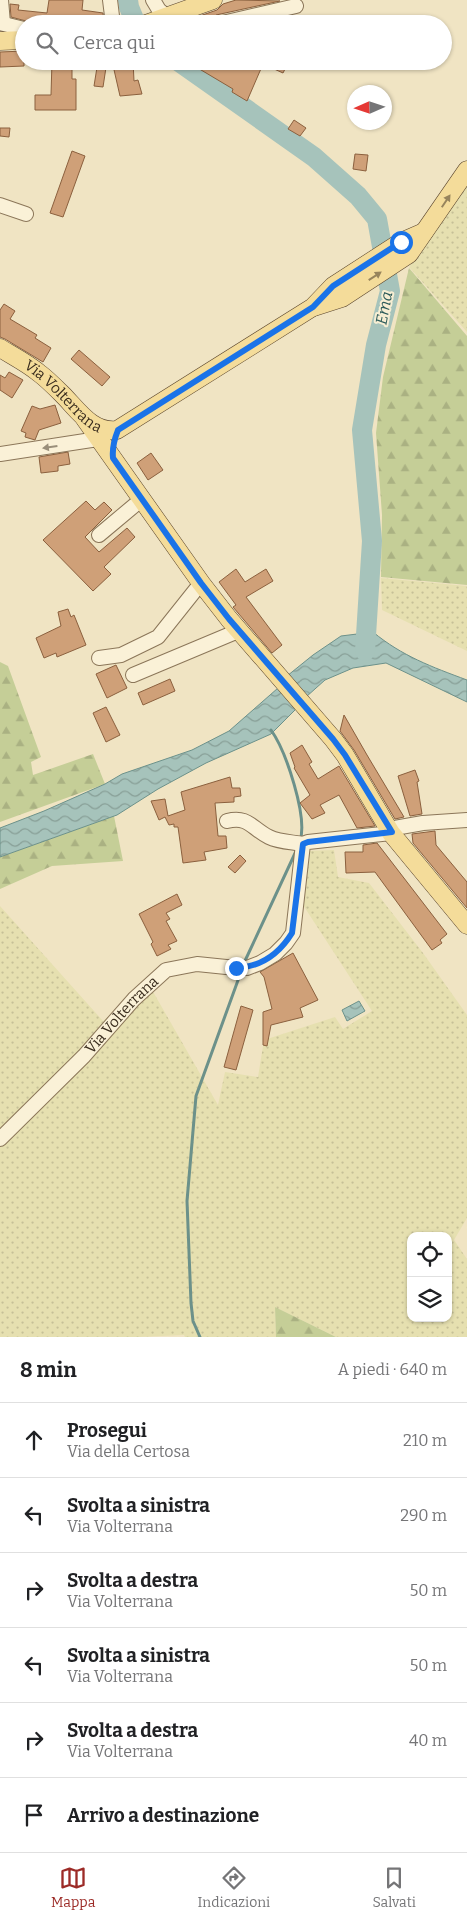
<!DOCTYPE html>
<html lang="it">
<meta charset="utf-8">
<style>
body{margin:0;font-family:Bitter,serif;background:#f2f2f2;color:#202124}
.controls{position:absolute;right:15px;bottom:15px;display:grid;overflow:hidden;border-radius:10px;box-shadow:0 1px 4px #0004}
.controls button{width:45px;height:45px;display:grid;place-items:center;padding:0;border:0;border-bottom:1px solid #e0e0e0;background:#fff;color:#202124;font:25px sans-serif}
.compass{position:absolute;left:347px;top:85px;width:45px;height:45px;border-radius:50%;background:#fff;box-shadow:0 1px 4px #0004;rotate:267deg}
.stop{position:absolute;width:15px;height:15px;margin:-11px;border:4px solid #1a73e8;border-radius:50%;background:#fff}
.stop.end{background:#1a73e8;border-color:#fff;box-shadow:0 1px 5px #0008}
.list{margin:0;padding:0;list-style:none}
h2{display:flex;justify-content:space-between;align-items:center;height:65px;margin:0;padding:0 20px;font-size:21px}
h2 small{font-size:16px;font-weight:400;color:#757577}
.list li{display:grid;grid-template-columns:32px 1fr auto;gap:15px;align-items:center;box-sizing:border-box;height:75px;padding:0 20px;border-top:1px solid #e0e0e0}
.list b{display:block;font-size:19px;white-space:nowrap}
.list p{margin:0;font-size:16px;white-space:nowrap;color:#757577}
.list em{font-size:16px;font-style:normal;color:#757577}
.icon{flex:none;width:28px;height:28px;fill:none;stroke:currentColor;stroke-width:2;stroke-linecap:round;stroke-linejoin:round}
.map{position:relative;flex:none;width:467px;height:1337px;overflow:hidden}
.search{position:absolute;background:#fff;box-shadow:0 1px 4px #0004;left:15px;right:15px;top:15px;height:55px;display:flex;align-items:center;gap:12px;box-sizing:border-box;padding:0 18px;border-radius:28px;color:#757577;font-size:19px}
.sheet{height:515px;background:#fff}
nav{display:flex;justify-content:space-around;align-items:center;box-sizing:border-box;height:70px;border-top:1px solid #e0e0e0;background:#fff;font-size:14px;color:#757577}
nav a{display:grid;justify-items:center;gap:2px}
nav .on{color:#9c2b27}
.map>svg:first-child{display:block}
.farmland{fill:url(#farmland-dots);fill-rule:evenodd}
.forest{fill:url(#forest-firs)}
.water{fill:url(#water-waves);stroke:#6c918a}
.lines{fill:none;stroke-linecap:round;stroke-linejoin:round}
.stream{stroke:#6c918a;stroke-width:3}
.river{stroke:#a6c3bb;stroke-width:20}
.building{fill:#cfa078;stroke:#8b603e}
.minor-casing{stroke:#8b7659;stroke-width:16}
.major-casing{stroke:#59442d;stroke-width:19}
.minor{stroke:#faf1d7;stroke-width:14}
.major{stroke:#f4dc9a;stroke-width:18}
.oneway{fill:#97845c}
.oneway2{fill:#9a8f7a}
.route{stroke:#1a73e8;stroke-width:6}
.labels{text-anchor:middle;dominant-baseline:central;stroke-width:4;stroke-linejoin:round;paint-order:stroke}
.street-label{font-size:15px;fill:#3a2d1e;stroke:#f7eed3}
.water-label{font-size:16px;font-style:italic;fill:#2c5b5a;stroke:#f7eed3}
</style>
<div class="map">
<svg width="467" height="1337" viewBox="0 0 467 1337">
<defs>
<pattern id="farmland-dots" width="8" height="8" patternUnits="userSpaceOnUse" patternTransform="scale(1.25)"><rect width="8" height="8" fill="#e6e0b0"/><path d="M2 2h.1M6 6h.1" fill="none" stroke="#c6c097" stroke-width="1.8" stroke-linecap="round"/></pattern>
<pattern id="forest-firs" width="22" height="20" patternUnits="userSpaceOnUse" patternTransform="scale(1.25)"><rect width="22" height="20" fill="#c5ce97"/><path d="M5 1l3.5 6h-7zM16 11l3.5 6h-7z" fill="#aab182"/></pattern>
<pattern id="water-waves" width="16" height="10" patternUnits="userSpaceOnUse" patternTransform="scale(1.25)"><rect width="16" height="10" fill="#a6c3bb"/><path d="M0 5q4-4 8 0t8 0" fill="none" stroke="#889f97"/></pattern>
</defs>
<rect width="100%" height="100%" fill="#f0e4c3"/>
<g class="farmland">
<polygon points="467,183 467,332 409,267"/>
<polygon points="381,578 467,586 467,651 382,610"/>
<path d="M334,850L338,877L369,883L423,953L467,1015V1218L454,1240L467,1259V1337H336L275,1307L276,1337H185L184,1335L138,1337H0V906L103,1021L148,983L218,1105L225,1072L258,1077L264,1040L335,1017L343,1029L372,1011L303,905L306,851ZM411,1236H448V1318H411Z"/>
</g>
<g class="forest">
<polygon points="409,268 467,336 467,585 381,577 382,515 376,433 383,377"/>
<polygon points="0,662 8,666 41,757 31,762 33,775 93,754 105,784 0,822"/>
<polygon points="114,816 123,861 52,866 0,889 0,857"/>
<polygon points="275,1307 336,1337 276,1337"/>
</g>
<g class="water">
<path d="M373,632C402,656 432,667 467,680V702L386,663L353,668L325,680L306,697L287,676L313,655L341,636Z"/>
<polygon points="278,688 297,708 271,734 206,763 158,789 117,815 0,857 0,828 44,811 105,784 122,774 192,750 229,731"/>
<polygon points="359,1001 365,1011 347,1021 342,1010"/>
</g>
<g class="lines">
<g class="stream">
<path d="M271,730C286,751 308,817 300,841"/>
<polyline points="244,963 297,849"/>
<polyline points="200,1337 193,1321 191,1303 187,1201 196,1096 241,972"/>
</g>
<g class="river">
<polyline points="128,0 129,7 136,24"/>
<polyline points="178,61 314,157 358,196 377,219 390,291 376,345 362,430 372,541 365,651"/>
</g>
</g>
<g class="building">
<polygon points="49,0 83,0 82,10 103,13 104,24 31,24 26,21 11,17 10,4 19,5 18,10 47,13"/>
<polygon points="236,0 280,1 216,15 210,21 192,21 191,19 217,10 223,4"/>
<polygon points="281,18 281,24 258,24"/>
<polygon points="24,51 24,66 0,67 0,52"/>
<polygon points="52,61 72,61 72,79 76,79 76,110 35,110 35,95 51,95"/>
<polygon points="98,61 107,61 103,87 94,86"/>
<polygon points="112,61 133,61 134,81 138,80 142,94 120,96"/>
<polygon points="186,61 289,61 283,73 263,64 247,101 232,92 233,89"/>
<polygon points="294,120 306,128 300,136 288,129"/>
<polygon points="0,128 10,128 9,137 0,136"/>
<polygon points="72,151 85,156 63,217 50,213"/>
<polygon points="355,154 368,155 366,171 353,169"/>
<polygon points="4,304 15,311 10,319 37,335 35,338 51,348 43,362 5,339 0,337 0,310"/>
<polygon points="79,350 110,377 102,386 71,359"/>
<polygon points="9,372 23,380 12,398 0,390 0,375 5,378"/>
<polygon points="55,405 61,423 39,430 35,440 25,437 26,433 21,431 32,406 40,409"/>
<polygon points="68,452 70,464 58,466 58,471 41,473 39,457"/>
<polygon points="151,453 163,470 148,480 137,463"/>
<polygon points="86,501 95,510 104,502 112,510 85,537 99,552 127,528 135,537 104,567 111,574 93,591 43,540"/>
<polygon points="236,569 245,582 266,569 273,581 246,597 282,645 272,653 233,607 236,605 219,582"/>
<polygon points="68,609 71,617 74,615 86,645 57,657 56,653 44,658 36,638 61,626 58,612"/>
<polygon points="116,665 127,688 107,698 96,674"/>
<polygon points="170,679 175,691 143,705 138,693"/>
<polygon points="106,707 120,735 106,742 93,713"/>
<polygon points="344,715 367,755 404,817 395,819 354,750 340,731"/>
<polygon points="302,745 312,762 309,764 318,779 339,766 375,826 357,828 339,795 320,805 325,813 312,819 300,803 310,795 294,768 295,767 290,753"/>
<polygon points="415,770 419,781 417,782 422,814 410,816 398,776"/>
<polygon points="230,777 232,788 240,788 241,796 234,797 234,802 215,803 218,836 226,836 227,848 204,852 206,860 183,863 178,827 174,827 174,824 169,825 165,817 159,820 151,801 165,799 168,816 185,810 181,792"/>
<polygon points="435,831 436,845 467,882 467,908 413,843 412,834"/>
<polygon points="377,843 447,934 440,940 442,943 432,950 375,872 346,873 345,852 363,852 363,845"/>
<polygon points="240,855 246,861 235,873 228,867"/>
<polygon points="177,894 182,905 166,913 170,919 166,921 177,941 168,945 171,949 157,956 151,944 153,942 139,914"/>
<polygon points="293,953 318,1000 300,1008 303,1017 271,1025 267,1046 263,1045 263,1012 272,1009 264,977 260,972"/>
<polygon points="241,1006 253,1010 236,1070 224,1067"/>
</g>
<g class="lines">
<defs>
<g id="minor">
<polyline points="1,0 3,23"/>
<polyline points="110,0 113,24"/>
<polyline points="153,0 159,10 177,24"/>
<polyline points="0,23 24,29"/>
<polyline points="218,24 296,6"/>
<polyline points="0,205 26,214"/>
<polyline points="0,454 98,439"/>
<polyline points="99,535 142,499"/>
<polyline points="99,658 121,655 158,637 201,583"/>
<polyline points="133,675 238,631"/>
<path d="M227,821C249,816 251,828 269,837C279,842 292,842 303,844"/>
<polyline points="389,829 423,823 467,820"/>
<path id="s1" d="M0,1139L84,1056L134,999L166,970L197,964L236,968H247L260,963L275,954L286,943L293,933L303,844L308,842L391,833"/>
</g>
<g id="major">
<polyline points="146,24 213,0"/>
<polyline points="0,41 24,40"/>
<polyline points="314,307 342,298 409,254 467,170"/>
<path id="s2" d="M0,348C13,356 27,363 39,373C47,379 55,387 62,394C78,410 92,433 117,430L313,307L333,286L401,242L424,232"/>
<polyline points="85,419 201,583 229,619 333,739 345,755 391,833 467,925"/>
</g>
</defs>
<use href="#minor" class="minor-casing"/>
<use href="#major" class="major-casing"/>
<use href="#minor" class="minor"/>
<use href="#major" class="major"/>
</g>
<defs><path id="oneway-solid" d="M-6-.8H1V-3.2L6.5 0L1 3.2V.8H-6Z" transform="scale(1.25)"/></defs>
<g class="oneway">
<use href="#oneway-solid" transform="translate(446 201) rotate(-56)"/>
<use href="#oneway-solid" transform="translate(375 276) rotate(-33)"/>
</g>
<use class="oneway2" href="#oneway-solid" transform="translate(50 447) rotate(172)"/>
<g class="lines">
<path class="route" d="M236,968C260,967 279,954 292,933L303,844L308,842L392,832L345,755L333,739L229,619L201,583L113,458C112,448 114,440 118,430L313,307L333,286L401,242"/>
</g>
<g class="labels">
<g class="street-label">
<text stroke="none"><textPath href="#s2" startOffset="80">Via Volterrana</textPath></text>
<text stroke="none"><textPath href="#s1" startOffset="174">Via Volterrana</textPath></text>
</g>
<g class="water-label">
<text transform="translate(384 308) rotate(-79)">Ema</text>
</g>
</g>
</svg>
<div class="controls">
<button><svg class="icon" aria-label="locate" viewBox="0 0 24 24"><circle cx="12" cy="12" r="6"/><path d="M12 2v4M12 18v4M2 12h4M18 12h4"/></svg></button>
<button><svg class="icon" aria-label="layers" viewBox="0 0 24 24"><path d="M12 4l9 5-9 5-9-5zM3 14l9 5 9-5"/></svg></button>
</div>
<svg class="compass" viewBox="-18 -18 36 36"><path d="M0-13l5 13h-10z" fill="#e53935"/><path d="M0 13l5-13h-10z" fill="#757577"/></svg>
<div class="stop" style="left:401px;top:242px"></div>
<div class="stop end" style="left:236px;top:968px"></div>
<div class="search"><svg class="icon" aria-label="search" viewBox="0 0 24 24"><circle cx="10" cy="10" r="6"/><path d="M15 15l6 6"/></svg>Cerca qui</div>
</div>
<section class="sheet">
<h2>8 min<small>A piedi · 640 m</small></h2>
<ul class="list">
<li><svg class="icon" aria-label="ahead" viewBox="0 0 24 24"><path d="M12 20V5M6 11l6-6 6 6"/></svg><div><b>Prosegui</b><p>Via della Certosa</p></div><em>210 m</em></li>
<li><svg class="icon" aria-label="left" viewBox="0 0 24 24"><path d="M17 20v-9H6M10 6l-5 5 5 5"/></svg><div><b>Svolta a sinistra</b><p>Via Volterrana</p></div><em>290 m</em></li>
<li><svg class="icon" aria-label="right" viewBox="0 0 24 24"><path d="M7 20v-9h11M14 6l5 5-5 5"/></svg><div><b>Svolta a destra</b><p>Via Volterrana</p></div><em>50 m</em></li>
<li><svg class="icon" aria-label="left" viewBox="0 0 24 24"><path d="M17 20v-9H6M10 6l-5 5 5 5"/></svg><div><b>Svolta a sinistra</b><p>Via Volterrana</p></div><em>50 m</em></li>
<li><svg class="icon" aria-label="right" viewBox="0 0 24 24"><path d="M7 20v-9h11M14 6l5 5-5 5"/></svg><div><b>Svolta a destra</b><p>Via Volterrana</p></div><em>40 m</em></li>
<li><svg class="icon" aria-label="arrive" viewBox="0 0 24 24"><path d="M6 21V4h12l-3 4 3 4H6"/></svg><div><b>Arrivo a destinazione</b></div></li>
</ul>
</section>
<nav>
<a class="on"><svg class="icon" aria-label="map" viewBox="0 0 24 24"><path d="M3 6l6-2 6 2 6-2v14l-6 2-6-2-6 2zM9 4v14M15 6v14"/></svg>Mappa</a>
<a><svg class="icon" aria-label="directions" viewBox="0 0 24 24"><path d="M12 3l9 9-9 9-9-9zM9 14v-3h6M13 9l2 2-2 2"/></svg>Indicazioni</a>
<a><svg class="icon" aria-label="saved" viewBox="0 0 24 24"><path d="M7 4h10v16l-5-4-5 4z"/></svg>Salvati</a>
</nav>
